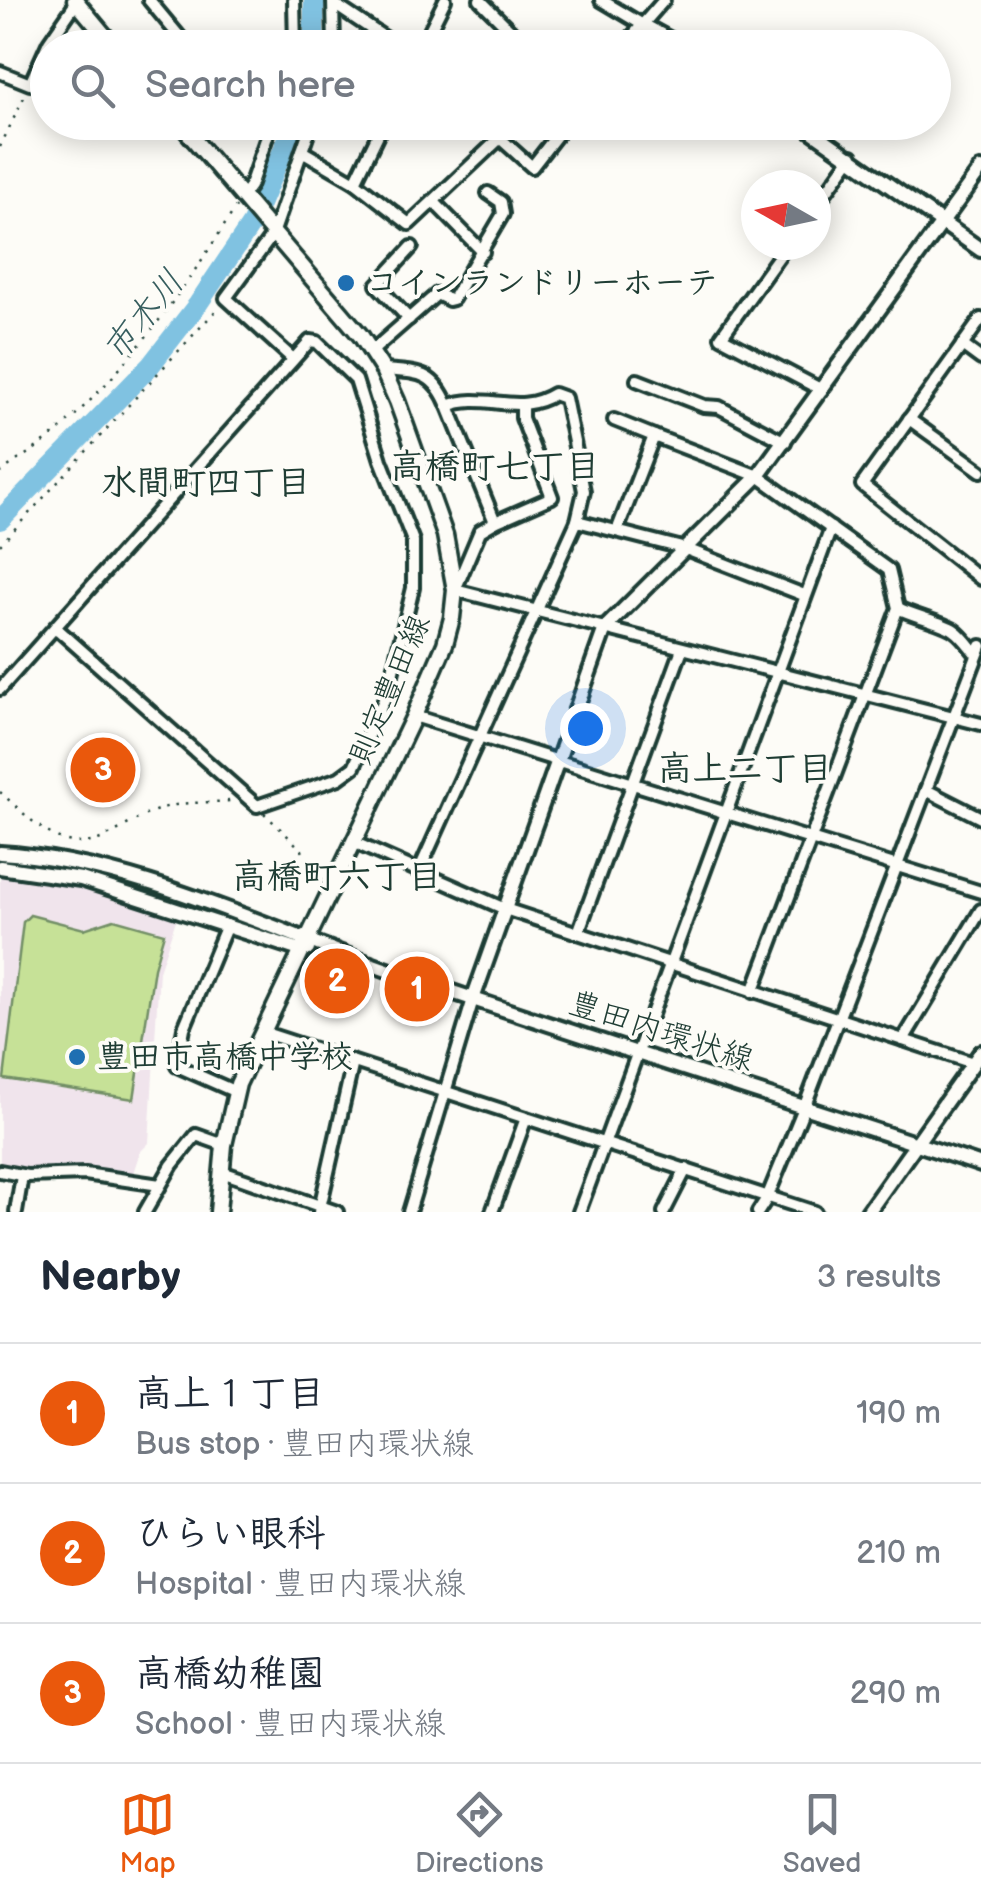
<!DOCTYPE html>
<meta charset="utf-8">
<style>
body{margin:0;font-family:"Balsamiq Sans","Klee One",sans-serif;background:#f2f2f3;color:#1f2937}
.compass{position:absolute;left:741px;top:170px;width:90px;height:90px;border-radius:50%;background:#fff;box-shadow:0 5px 25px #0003;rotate:279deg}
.you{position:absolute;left:585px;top:728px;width:35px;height:35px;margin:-25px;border:8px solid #fff;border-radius:50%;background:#1a73e8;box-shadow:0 0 0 15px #1a73e833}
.badge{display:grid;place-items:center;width:65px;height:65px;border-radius:50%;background:#ea580c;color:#fff;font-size:32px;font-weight:700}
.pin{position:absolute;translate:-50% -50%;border:5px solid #fff;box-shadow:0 2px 10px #0006}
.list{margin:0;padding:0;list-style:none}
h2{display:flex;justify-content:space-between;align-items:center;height:130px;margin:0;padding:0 40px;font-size:42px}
h2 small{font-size:32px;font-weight:400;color:#747a83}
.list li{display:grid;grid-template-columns:65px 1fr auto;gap:30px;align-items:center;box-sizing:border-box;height:140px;padding:0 40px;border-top:2px solid #e0e1e3}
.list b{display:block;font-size:38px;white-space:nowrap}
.list p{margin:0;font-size:32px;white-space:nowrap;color:#747a83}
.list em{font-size:32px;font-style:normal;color:#747a83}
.icon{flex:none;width:55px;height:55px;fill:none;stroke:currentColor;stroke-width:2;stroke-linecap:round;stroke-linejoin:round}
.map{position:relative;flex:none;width:981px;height:1212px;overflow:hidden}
.search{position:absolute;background:#fff;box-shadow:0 5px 25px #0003;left:30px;right:30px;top:30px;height:110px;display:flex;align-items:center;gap:25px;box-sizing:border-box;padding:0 35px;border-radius:55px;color:#747a83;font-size:38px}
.sheet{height:550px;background:#fff}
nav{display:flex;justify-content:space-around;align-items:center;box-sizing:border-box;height:140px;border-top:2px solid #e0e1e3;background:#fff;font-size:28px;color:#747a83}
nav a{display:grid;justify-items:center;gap:5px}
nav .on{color:#ea580c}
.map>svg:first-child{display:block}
.built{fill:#f0e4ec}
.pitch{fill:#c6e197;stroke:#728f66;stroke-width:2.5}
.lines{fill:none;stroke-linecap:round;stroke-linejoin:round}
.river{stroke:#80c2e1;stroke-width:20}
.minor-casing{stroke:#1f3d34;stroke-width:18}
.tertiary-casing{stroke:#1f3d34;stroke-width:20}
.secondary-casing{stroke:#1f3d34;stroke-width:21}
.path{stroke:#1f3d34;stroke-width:2.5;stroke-dasharray:2.5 8;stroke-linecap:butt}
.minor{stroke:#fdfcf7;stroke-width:10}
.tertiary{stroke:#fdfcf7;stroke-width:12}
.secondary{stroke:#fdfcf7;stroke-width:14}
.poi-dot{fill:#1f6fb2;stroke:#fdfcf7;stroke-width:4}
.labels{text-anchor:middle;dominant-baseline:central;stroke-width:8;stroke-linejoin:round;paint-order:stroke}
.poi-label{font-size:32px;font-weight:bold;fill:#1f3d34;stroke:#fdfcf7;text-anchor:start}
.street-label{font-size:32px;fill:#1f3d34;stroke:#fdfcf7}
.water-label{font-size:35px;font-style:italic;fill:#375e5f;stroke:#fdfcf7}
.neighbourhood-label{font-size:35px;font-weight:bold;fill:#1f3d34;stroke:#fdfcf7}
</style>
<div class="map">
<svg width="981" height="1212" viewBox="0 0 981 1212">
<rect width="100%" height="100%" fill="#fdfcf7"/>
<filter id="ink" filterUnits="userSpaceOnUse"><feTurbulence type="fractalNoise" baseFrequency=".01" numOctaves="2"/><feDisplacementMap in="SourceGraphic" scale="20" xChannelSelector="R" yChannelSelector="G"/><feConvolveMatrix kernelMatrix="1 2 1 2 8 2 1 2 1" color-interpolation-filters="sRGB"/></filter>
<g filter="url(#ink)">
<polygon class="built" points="4,877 52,880 177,917 159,971 149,1143 140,1152 131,1179 88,1170 13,1172 0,1167 0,878"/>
<polygon class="pitch" points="30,915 84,929 114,919 164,933 154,968 134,1099 4,1079 23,922"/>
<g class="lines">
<g class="river">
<polyline points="314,0 314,48"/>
<polyline points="0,520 150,366 198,304 252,223 295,122"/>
</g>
<defs>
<g id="minor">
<polyline points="149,0 189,48"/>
<polyline points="294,0 295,48"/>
<polyline points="480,0 528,48"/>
<polyline points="601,0 643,25"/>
<polyline points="333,1 334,48"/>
<polyline points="334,4 400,48"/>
<polyline points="421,48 445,0"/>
<polyline points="622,48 664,0"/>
<polyline points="0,72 30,84 49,42 78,0"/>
<polyline points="482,122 532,167 567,122"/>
<polyline points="302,151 355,182 409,224 499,139"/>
<polyline points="355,182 384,122"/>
<polyline points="242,197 250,186 272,122"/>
<polyline points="435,203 483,252"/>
<polyline points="816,206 852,156"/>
<polyline points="787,245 721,337 822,390"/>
<polyline points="409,319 377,285 412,247"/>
<polyline points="981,319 862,485 981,579"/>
<polyline points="962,345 981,359"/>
<polyline points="372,351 437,294 449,300 453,299 503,214 501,202 488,193"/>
<polyline points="293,359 226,298 273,234 312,122"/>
<path d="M383,370C418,373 433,370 448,406C485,391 517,417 554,394L565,398L584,491L577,521"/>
<polyline points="637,380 704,406 719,407 785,442"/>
<polyline points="448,406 495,522 552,497 522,418 522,405"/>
<polyline points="909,419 981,471"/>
<polyline points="614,420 654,436"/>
<polyline points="495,522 480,531 455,590 981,724"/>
<polyline points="617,531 654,436 758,476 889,570 898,608 753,992"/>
<path d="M898,608C913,616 942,622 954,630C963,636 970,647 977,655"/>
<polyline points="0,689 310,341 317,342 356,380 381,460 413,541 413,588 388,691 354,767 339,778 257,806 55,627"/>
<polyline points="414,716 981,892"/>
<polyline points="926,790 981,818"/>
<polyline points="353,842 505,909 973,1063"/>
<polyline points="419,871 577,521 686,549 804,595"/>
<polyline points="227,925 184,1028 177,1066 236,1092"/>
<polyline points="578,933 682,649"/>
<polyline points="262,1032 815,1212"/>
<polyline points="903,1040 981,910"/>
<polyline points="0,1171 27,1176 85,1174 160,1185"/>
<polyline points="222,1172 337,1212"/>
<polyline points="16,1212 22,1176"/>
<polyline points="145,1212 172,1165 196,1135 224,1145"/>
<polyline points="319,1212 353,1062"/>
<polyline points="409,1212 473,999"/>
<polyline points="492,1212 526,1118"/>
<polyline points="579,1212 831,528"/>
<polyline points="664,1212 686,1169"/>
<polyline points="758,1212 767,1198 804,1108 981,646"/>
</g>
<g id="tertiary">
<polyline points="643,25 685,48"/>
<polyline points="799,122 981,250"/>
<path d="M0,853C133,861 267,928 390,971C586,1038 784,1100 981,1165"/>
<polyline points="0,867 81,879 300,950 308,949"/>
<polyline points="473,999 605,628 758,476 981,169"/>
<polyline points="868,1212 981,1052"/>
</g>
<g id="secondary">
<polyline points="75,0 115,48"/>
<polyline points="179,122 361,336 383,370 397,401 445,535 455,590 452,618 445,644 414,716 238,1084 224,1145 218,1212"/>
</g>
</defs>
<use href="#minor" class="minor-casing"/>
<use href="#tertiary" class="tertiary-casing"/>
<use href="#secondary" class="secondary-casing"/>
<g class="path">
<polyline points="0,147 25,95"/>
<path d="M0,473C16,460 35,450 51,437C126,373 184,290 236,207"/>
<polyline points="0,545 219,307"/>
<path d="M0,792C30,818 62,858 105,837C123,828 140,816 160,809C185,800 211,804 236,800"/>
<polyline points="264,813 302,850 310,874 320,883"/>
</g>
<use href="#minor" class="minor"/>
<use href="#tertiary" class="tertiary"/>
<use href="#secondary" class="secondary"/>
</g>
</g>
<g class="poi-dot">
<circle cx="346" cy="283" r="10"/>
<circle cx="77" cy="1057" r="10"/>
</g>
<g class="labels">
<g class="poi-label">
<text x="366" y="283">コインランドリーホーテ</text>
<text x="97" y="1057">豊田市高橋中学校</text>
</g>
<g class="street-label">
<text transform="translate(390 690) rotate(-67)">則定豊田線</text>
<text transform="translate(661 1032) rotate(18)">豊田内環状線</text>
</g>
<g class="water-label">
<text transform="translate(144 316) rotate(-51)">市木川</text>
</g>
<g class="neighbourhood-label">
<text x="495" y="467">高橋町七丁目</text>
<text x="206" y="483">水間町四丁目</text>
<text x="745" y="769">高上二丁目</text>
<text x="337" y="877">高橋町六丁目</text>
</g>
</g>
</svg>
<svg class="compass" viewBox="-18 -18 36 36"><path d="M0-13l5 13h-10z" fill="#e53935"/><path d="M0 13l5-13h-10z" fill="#747a83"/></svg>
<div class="you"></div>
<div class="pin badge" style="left:417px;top:989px">1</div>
<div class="pin badge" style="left:337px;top:981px">2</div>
<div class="pin badge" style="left:103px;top:770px">3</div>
<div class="search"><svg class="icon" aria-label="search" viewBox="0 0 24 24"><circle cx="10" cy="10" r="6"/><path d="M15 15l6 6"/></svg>Search here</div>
</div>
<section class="sheet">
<h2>Nearby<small>3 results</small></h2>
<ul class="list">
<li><span class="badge">1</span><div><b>高上１丁目</b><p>Bus stop · 豊田内環状線</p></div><em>190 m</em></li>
<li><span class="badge">2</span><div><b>ひらい眼科</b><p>Hospital · 豊田内環状線</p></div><em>210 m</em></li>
<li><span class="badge">3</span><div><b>高橋幼稚園</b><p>School · 豊田内環状線</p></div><em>290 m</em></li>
</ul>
</section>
<nav>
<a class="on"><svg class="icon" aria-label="map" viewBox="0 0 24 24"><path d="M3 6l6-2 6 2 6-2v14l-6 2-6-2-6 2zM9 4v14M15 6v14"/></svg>Map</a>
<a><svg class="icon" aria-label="directions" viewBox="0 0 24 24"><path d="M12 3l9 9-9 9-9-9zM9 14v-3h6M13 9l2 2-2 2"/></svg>Directions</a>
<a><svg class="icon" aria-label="saved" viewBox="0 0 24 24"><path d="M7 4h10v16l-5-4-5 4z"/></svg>Saved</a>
</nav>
